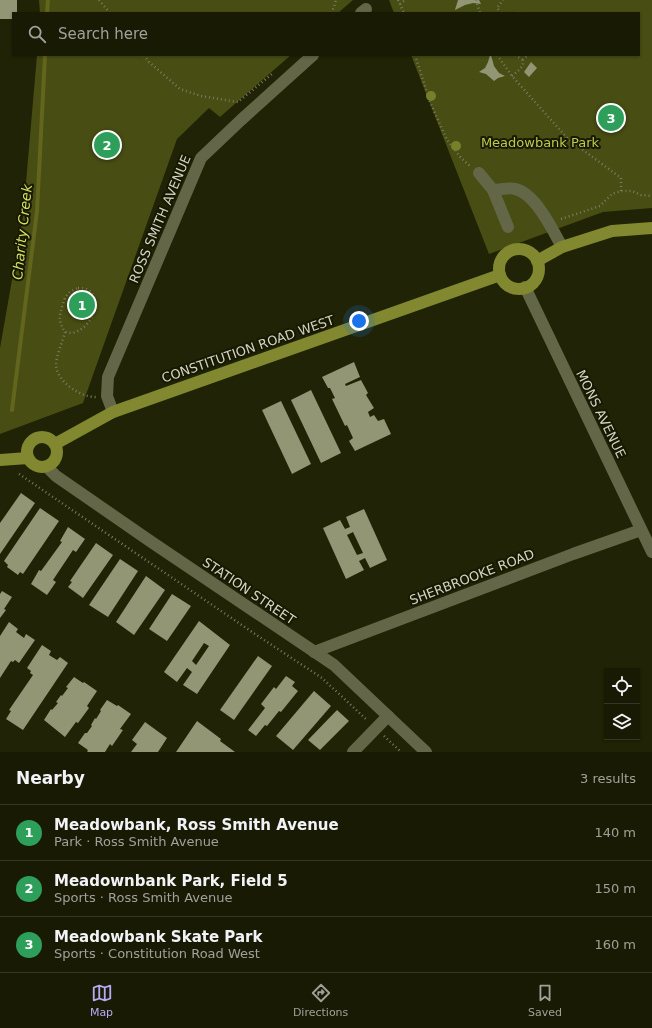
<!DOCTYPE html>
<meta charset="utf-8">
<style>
body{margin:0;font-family:"DejaVu Sans",sans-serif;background:#252713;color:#f1f3f6}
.controls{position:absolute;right:12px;bottom:12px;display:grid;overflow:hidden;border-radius:0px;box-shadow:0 1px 3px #0004}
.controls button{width:36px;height:36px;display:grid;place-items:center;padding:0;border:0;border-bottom:1px solid #363826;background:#181a04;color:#f1f3f6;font:20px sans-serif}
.you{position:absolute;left:359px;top:321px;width:14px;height:14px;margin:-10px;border:3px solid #fff;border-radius:50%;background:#1a73e8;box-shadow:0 0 0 6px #1a73e833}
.badge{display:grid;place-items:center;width:26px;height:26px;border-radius:50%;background:#baaaf6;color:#fff;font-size:13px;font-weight:700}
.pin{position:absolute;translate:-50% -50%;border:2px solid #fff;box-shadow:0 1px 4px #0006}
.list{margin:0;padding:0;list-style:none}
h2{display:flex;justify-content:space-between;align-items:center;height:52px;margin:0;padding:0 16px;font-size:17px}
h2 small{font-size:13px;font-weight:400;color:#9fa19a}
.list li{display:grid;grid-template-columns:26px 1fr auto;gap:12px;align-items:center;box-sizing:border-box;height:56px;padding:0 16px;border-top:1px solid #363826}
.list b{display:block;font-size:15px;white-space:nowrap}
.list p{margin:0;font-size:13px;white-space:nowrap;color:#9fa19a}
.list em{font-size:13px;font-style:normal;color:#9fa19a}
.icon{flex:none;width:22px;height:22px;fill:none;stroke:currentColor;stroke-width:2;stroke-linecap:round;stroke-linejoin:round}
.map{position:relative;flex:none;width:652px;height:752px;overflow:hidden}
.search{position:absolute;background:#181a04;box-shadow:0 1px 3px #0004;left:12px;right:12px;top:12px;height:44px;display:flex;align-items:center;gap:10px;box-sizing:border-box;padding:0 14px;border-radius:0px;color:#9fa19a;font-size:15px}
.sheet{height:220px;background:#181a04}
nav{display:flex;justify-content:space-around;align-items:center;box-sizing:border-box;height:56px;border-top:1px solid #363826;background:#181a04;font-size:11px;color:#9fa19a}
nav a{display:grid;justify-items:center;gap:2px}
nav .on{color:#baaaf6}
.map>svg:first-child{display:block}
.green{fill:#484d13}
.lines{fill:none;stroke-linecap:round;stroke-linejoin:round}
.stream{stroke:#61661c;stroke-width:4}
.building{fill:#929675;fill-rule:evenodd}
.path{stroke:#797c64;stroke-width:2.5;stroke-dasharray:1 3;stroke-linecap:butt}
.minor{stroke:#636748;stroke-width:12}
.major{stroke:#81882f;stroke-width:12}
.tree{fill:#777f2b}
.labels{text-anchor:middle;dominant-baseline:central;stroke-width:4;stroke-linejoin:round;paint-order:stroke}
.park-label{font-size:13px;fill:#bfca4a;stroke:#171900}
.street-label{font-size:13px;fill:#d3d5c4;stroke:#171900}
.water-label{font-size:14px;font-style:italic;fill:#d4df62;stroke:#171900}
</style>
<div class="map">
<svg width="652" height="752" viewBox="0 0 652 752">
<rect width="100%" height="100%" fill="#202305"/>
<g class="green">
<polygon points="39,0 353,0 338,13 40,13"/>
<polygon points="389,0 652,0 652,208 603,212 489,254 411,55 639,55 639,13 394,13"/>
<polygon points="37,55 291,55 220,117 209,108 177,139 83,403 0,434 0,348 23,217"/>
</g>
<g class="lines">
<g class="stream">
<polyline points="47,13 48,0"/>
<polyline points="12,410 37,211 45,55"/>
</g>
</g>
<g class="building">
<polygon points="0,0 17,0 17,13 13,13 13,19 0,19"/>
<polygon points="458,0 479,0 481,4 473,3 465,5 455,10"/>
<polygon points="490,55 491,55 494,66 499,73 505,76 498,78 494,81 486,74 479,72 485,68 488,62"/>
<polygon points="531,62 537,68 529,77 524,72"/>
<polygon points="354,362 360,377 345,384 346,386 361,380 368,393 366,395 374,408 368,412 370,417 374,415 378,421 384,419 391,434 355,451 349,441 353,438 347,425 345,426 332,399 335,398 330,388 328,388 322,377"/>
<polygon points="311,390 341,453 321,463 291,400"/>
<polygon points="281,401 311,464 292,474 262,410"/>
<polygon points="21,493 35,503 0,554 0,523"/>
<polygon points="40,508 59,521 23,574 20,572 18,575 7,567 8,565 4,561"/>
<path d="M364,509L387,560L370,568L365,558L359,561L364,570L346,579L323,528L340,520L345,529L350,527L346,517ZM353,532L363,553L357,555L347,535Z"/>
<polygon points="68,527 85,539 76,552 73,550 53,580 56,582 47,595 31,584 39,570 41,571 62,542 60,541"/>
<polygon points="96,543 113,555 83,598 68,587 72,582 70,581"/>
<polygon points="120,559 138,571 108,617 89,605"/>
<polygon points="146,576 165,590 134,635 116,622"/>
<polygon points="2,591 12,597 4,609 6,610 0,618 0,594"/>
<polygon points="172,594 191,606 167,641 149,629"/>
<path d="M199,621L230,645L197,694L183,685L192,672L187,668L177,682L164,672ZM204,643L209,646L196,665L192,661Z"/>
<polygon points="9,622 18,629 16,632 24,638 26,634 35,640 19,663 15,660 13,662 11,661 0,678 0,636"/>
<polygon points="42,645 51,651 49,655 57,660 60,657 68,663 23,730 6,719 11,711 9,710 33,675 30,673 31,671 27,668"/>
<polygon points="258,656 272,666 234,720 220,710"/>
<polygon points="286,676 295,682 292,686 298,691 281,712 279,711 267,726 265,725 256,736 248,730 265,708 261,704 274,687 276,689"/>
<polygon points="74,677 83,683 84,682 97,691 87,706 89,708 78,723 76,722 65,737 44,720 51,709 52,710 58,703 56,702 61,695 62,696 68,688 66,687"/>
<polygon points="314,691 331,706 293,750 276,736"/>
<polygon points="107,700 117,706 118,705 131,714 120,729 123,730 112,746 110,744 105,752 88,752 87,751 88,750 78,743 85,733 87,733 92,726 91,725 95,718 96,719 101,711 100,710"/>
<polygon points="337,710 349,721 320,750 308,740"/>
<polygon points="197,721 221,739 220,741 235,752 176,752"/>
<polygon points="145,722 167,738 158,752 131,752 137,744 132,740"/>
</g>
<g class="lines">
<g class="path">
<polyline points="99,0 110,13"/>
<polyline points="398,0 404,13"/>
<polyline points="476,0 480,13"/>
<polyline points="400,4 405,0"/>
<polyline points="331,13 334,7 336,0"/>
<polyline points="501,13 497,8 503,0"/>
<polyline points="518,13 521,12 522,13"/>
<polyline points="144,55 149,62 180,89 201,96 238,102 272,74"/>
<polyline points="415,55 430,102 447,140 461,158 470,166"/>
<polyline points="497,55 512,76 568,139 621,178 621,191"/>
<polyline points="515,55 523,60"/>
<path d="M512,76C517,71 524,68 523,60L528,55"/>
<polyline points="561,219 600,206 612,194 621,191 632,191 641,195 652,196"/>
<path d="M78,288C108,287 94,331 71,333C69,333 67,332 65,332C58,321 59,316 63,304C64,301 65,297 67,295C70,291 74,290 78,288Z"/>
<path d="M65,332C63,340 56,357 56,365C57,382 80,397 96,397"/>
<polyline points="19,474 255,634 322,678 367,720"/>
<polyline points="384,736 401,752"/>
</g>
<g class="minor">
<polyline points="361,13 366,9"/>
<polyline points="479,173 493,190 508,227"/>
<path d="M493,190C500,190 509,187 515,189C535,193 553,230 562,247"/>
<polyline points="525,287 652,552"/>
<polyline points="113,412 107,396 108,377 201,158 241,120 313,55"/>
<polyline points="47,467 56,476 150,541 334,665 426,752"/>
<polyline points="314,652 573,554 641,530"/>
<polyline points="353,752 388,716"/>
</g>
<g class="major">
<circle cx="519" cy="269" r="20"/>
<polyline points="537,261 562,247 612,231 652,228"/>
<circle cx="42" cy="452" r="15"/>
<polyline points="55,444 113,412 500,275"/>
<polyline points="0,460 28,458"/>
</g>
</g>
<g class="tree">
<circle cx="431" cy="96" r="5"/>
<circle cx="456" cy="146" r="5"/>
</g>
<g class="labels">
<g class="park-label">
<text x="540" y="142">Meadowbank Park</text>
</g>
<g class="street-label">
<text transform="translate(160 219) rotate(-67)">ROSS SMITH AVENUE</text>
<text transform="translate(248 349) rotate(-19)">CONSTITUTION ROAD WEST</text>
<text transform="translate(601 414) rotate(64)">MONS AVENUE</text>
<text transform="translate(472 577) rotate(-21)">SHERBROOKE ROAD</text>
<text transform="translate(249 591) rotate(34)">STATION STREET</text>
</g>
<g class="water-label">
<text transform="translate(22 232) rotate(-84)">Charity Creek</text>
</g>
</g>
</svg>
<div class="controls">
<button><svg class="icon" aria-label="locate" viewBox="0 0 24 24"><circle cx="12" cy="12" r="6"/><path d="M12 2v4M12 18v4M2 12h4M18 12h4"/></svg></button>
<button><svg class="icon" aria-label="layers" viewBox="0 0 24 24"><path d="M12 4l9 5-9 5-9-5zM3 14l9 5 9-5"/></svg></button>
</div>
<div class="you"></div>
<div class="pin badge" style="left:82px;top:305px;background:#2e9e5b">1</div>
<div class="pin badge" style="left:107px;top:145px;background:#2e9e5b">2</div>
<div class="pin badge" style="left:611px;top:118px;background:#2e9e5b">3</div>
<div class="search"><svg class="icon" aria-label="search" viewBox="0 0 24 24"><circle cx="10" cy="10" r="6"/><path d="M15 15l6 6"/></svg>Search here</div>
</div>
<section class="sheet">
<h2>Nearby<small>3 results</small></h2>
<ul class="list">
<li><span class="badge" style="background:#2e9e5b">1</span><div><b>Meadowbank, Ross Smith Avenue</b><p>Park · Ross Smith Avenue</p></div><em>140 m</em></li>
<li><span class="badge" style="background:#2e9e5b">2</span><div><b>Meadownbank Park, Field 5</b><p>Sports · Ross Smith Avenue</p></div><em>150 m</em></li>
<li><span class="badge" style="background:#2e9e5b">3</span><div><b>Meadowbank Skate Park</b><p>Sports · Constitution Road West</p></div><em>160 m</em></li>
</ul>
</section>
<nav>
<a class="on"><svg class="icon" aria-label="map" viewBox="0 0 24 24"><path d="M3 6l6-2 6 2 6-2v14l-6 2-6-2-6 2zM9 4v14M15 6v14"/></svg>Map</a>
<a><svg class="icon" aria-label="directions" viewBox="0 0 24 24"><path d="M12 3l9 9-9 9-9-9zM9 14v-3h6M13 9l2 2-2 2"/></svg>Directions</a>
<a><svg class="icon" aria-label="saved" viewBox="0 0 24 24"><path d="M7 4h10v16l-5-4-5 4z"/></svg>Saved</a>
</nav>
